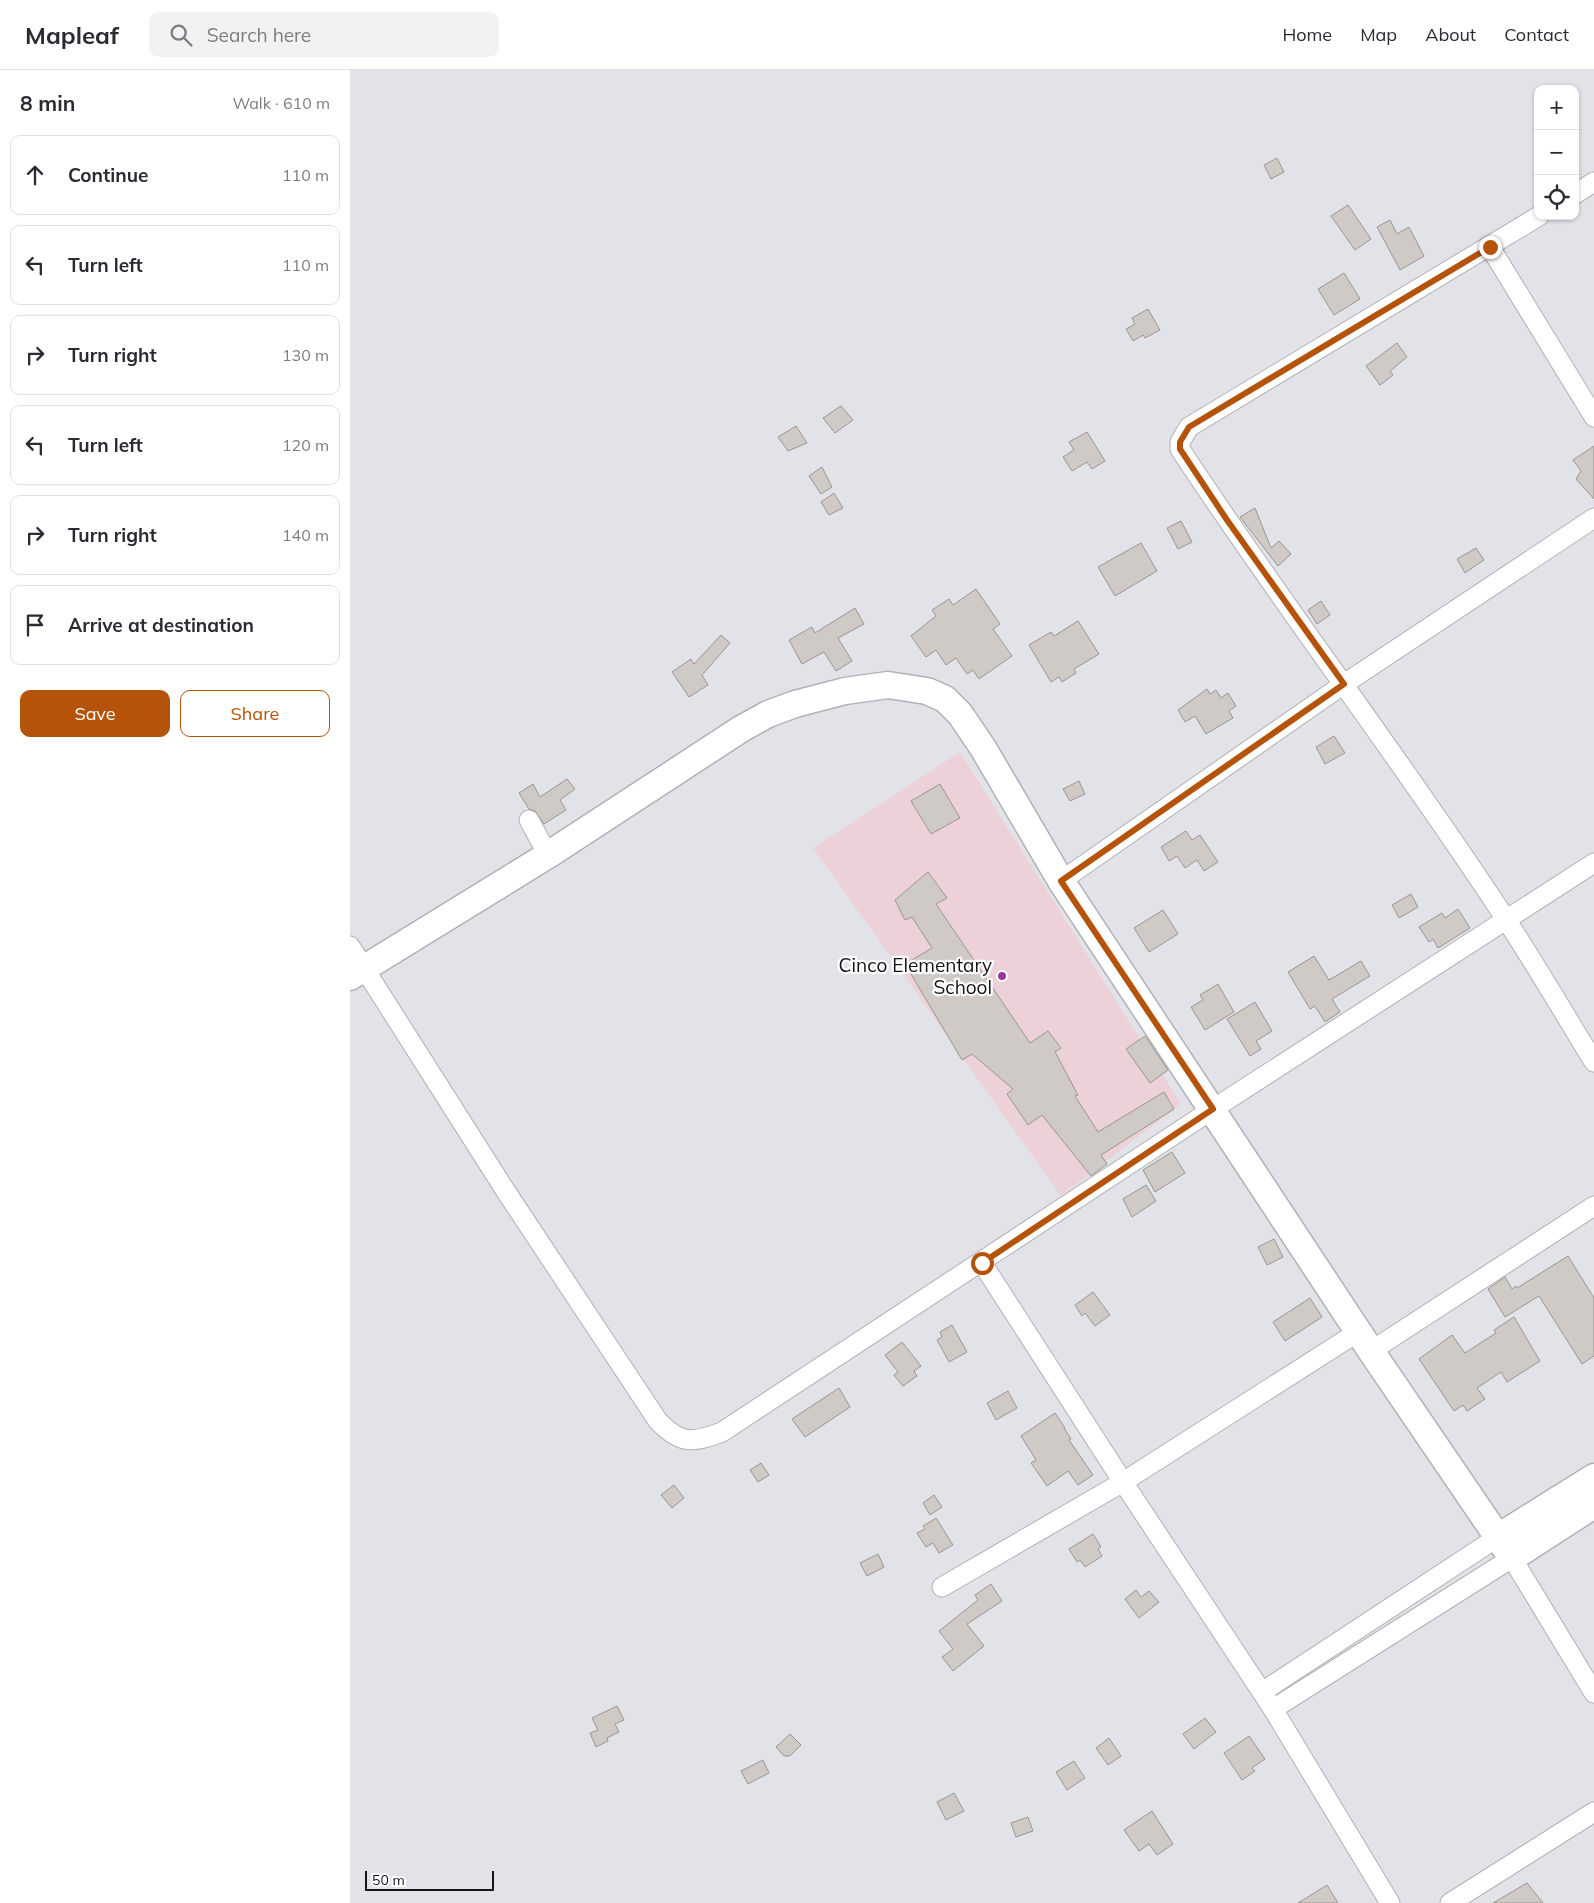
<!DOCTYPE html>
<meta charset="utf-8">
<style>
body{margin:0;font-family:Mulish,sans-serif;background:#f2f2f3;color:#2b2b33}
.controls{position:absolute;right:15px;top:15px;display:grid;overflow:hidden;border-radius:10px;box-shadow:0 1px 4px #0004}
.controls button{width:45px;height:45px;display:grid;place-items:center;padding:0;border:0;border-bottom:1px solid #e1e1e2;background:#fff;color:#2b2b33;font:25px sans-serif}
.scale{position:absolute;left:15px;bottom:12px;width:129px;box-sizing:border-box;padding-left:5px;border:2px solid #141416;border-top:0;font-size:14px;line-height:18px;white-space:nowrap;color:#141416;-webkit-text-stroke:4px #fff;paint-order:stroke}
.stop{position:absolute;width:15px;height:15px;margin:-11px;border:4px solid #b45309;border-radius:50%;background:#fff}
.stop.end{background:#b45309;border-color:#fff;box-shadow:0 1px 5px #0008}
.list{margin:0;padding:0;list-style:none}
h2{display:flex;justify-content:space-between;align-items:center;height:65px;margin:0;padding:0 20px;font-size:21px}
h2 small{font-size:16px;font-weight:400;color:#7c7c81}
.list li{display:grid;grid-template-columns:32px 1fr auto;gap:15px;align-items:center;box-sizing:border-box;height:80px;margin:0 10px 10px;padding:0 10px;border:1px solid #e1e1e2;border-radius:10px}
.list b{display:block;font-size:19px;white-space:nowrap}
.list em{font-size:16px;font-style:normal;color:#7c7c81}
.actions{display:flex;gap:10px;padding:15px 20px}
.actions a{flex:1;padding:11px 0;border:1px solid #b45309;border-radius:10px;text-align:center;font-size:18px;color:#b45309}
.actions .main{background:#b45309;color:#fff}
.icon{flex:none;width:28px;height:28px;fill:none;stroke:currentColor;stroke-width:2;stroke-linecap:round;stroke-linejoin:round}
.map{position:relative;flex:none;width:1244px;height:1833px;overflow:hidden}
header{display:flex;align-items:center;gap:30px;box-sizing:border-box;height:70px;padding:0 25px;background:#fff;border-bottom:1px solid #e1e1e2}
header strong{font-size:24px}
nav{display:flex;gap:28px;margin-inline-start:auto;font-size:18px}
.search{width:350px;height:45px;background:#f2f2f3;display:flex;align-items:center;gap:12px;box-sizing:border-box;padding:0 18px;border-radius:10px;color:#7c7c81;font-size:19px}
main{display:flex}
aside{flex:1;background:#fff}
.map>svg:first-child{display:block}
.education{fill:#ecd2d8}
.building{fill:#d0cac6;stroke:#9b9592}
.lines{fill:none;stroke-linecap:round;stroke-linejoin:round}
.street-casing{stroke:#afb1b6;stroke-width:21}
.secondary-casing{stroke:#afb1b6;stroke-width:29}
.street{stroke:#fff;stroke-width:19}
.secondary{stroke:#fff;stroke-width:26}
.route{stroke:#b45309;stroke-width:6}
.poi-dot{fill:#9839a1;stroke:#fff;stroke-width:2}
.labels{text-anchor:middle;dominant-baseline:central;stroke-width:4.5;stroke-linejoin:round;paint-order:stroke}
.poi-label{font-size:19px;fill:#141416;stroke:#fff;text-anchor:end}
</style>
<header>
<strong>Mapleaf</strong>
<div class="search"><svg class="icon" aria-label="search" viewBox="0 0 24 24"><circle cx="10" cy="10" r="6"/><path d="M15 15l6 6"/></svg>Search here</div>
<nav><a>Home</a><a>Map</a><a>About</a><a>Contact</a></nav>
</header>
<main>
<aside>
<h2>8 min<small>Walk · 610 m</small></h2>
<ul class="list">
<li><svg class="icon" aria-label="ahead" viewBox="0 0 24 24"><path d="M12 20V5M6 11l6-6 6 6"/></svg><div><b>Continue</b></div><em>110 m</em></li>
<li><svg class="icon" aria-label="left" viewBox="0 0 24 24"><path d="M17 20v-9H6M10 6l-5 5 5 5"/></svg><div><b>Turn left</b></div><em>110 m</em></li>
<li><svg class="icon" aria-label="right" viewBox="0 0 24 24"><path d="M7 20v-9h11M14 6l5 5-5 5"/></svg><div><b>Turn right</b></div><em>130 m</em></li>
<li><svg class="icon" aria-label="left" viewBox="0 0 24 24"><path d="M17 20v-9H6M10 6l-5 5 5 5"/></svg><div><b>Turn left</b></div><em>120 m</em></li>
<li><svg class="icon" aria-label="right" viewBox="0 0 24 24"><path d="M7 20v-9h11M14 6l5 5-5 5"/></svg><div><b>Turn right</b></div><em>140 m</em></li>
<li><svg class="icon" aria-label="arrive" viewBox="0 0 24 24"><path d="M6 21V4h12l-3 4 3 4H6"/></svg><div><b>Arrive at destination</b></div></li>
</ul>
<div class="actions"><a class="main">Save</a><a>Share</a></div>
</aside>
<div class="map">
<svg width="1244" height="1833" viewBox="0 0 1244 1833">
<rect width="100%" height="100%" fill="#e2e3e9"/>
<polygon class="education" points="610,682 831,1034 711,1126 463,778"/>
<g class="building">
<polygon points="927,88 934,102 921,109 914,95"/>
<polygon points="998,135 1021,169 1005,180 981,146"/>
<polygon points="1040,150 1047,164 1059,157 1074,186 1050,200 1027,157"/>
<polygon points="994,203 1010,229 984,245 968,219"/>
<polygon points="798,239 810,260 795,268 793,265 783,271 776,259 785,254 782,248"/>
<polygon points="1047,273 1057,287 1040,301 1043,305 1030,315 1016,296"/>
<polygon points="491,336 503,350 485,363 473,348"/>
<polygon points="446,356 457,373 438,381 428,367"/>
<polygon points="737,362 755,391 742,399 737,392 722,401 713,387 724,380 719,372"/>
<polygon points="1244,376 1244,429 1226,409 1231,401 1223,390"/>
<polygon points="472,397 482,417 471,424 459,406"/>
<polygon points="484,423 493,438 479,445 471,432"/>
<polygon points="905,438 921,478 929,471 941,484 928,496 890,447"/>
<polygon points="831,451 842,472 828,479 817,458"/>
<polygon points="791,473 807,501 765,526 748,497"/>
<polygon points="1126,478 1134,490 1115,503 1107,489"/>
<polygon points="626,519 650,554 643,559 662,586 629,609 623,600 617,604 606,588 596,595 586,580 576,587 561,566 586,546 582,540 599,529 603,535"/>
<polygon points="971,531 980,545 967,554 958,540"/>
<polygon points="505,538 514,554 488,568 502,591 486,601 474,582 452,594 439,570 462,557 465,563"/>
<polygon points="728,551 749,584 724,599 726,603 712,612 709,607 701,612 679,575 701,562 704,566"/>
<polygon points="371,565 380,573 352,605 358,615 339,627 322,602 341,589 344,594"/>
<polygon points="857,619 860,624 866,620 871,628 878,623 886,636 879,641 883,648 856,664 845,646 835,652 828,640"/>
<polygon points="984,666 995,683 975,694 966,677"/>
<polygon points="217,709 225,719 210,730 216,740 194,754 185,741 179,739 169,723 183,714 190,727"/>
<polygon points="729,711 735,724 720,731 713,719"/>
<polygon points="590,714 610,748 581,764 561,731"/>
<polygon points="836,761 842,770 850,765 868,792 854,801 847,790 835,798 827,786 819,791 811,777"/>
<polygon points="578,802 597,828 586,834 680,973 698,961 711,978 705,982 728,1025 725,1026 748,1062 814,1022 824,1039 751,1085 757,1094 741,1106 692,1045 678,1055 657,1024 663,1019 622,984 612,990 555,894 582,878 562,847 555,850 545,830"/>
<polygon points="1061,824 1068,837 1049,848 1042,835"/>
<polygon points="1108,839 1120,858 1088,878 1083,869 1079,872 1069,857 1092,843 1095,848"/>
<polygon points="813,840 828,864 799,882 784,858"/>
<polygon points="964,886 979,910 1011,891 1020,906 982,929 990,942 975,952 965,936 960,939 938,902"/>
<polygon points="868,914 884,942 855,960 841,937 853,930 850,925"/>
<polygon points="905,932 922,961 906,971 911,979 900,986 877,949"/>
<polygon points="795,966 818,1000 800,1013 776,979"/>
<polygon points="822,1082 835,1103 805,1122 793,1100"/>
<polygon points="796,1115 806,1131 782,1147 773,1129"/>
<polygon points="924,1169 933,1187 917,1195 908,1177"/>
<polygon points="1218,1186 1244,1228 1244,1286 1232,1294 1189,1226 1155,1247 1138,1219 1155,1207 1162,1219 1166,1216 1167,1218"/>
<polygon points="743,1222 760,1245 745,1256 735,1243 732,1246 725,1235"/>
<polygon points="960,1228 972,1247 935,1271 923,1252"/>
<polygon points="1164,1247 1190,1291 1157,1312 1151,1302 1127,1318 1135,1329 1117,1341 1113,1335 1104,1341 1069,1289 1102,1265 1115,1283 1146,1263 1144,1260"/>
<polygon points="602,1255 617,1282 599,1292 587,1270 592,1267 590,1262"/>
<polygon points="552,1272 571,1296 564,1301 567,1306 553,1316 544,1305 548,1302 535,1285"/>
<polygon points="489,1318 500,1337 455,1367 442,1349"/>
<polygon points="658,1321 667,1338 646,1350 637,1333"/>
<polygon points="705,1343 715,1358 714,1358 721,1369 719,1370 743,1405 728,1415 718,1401 697,1416 681,1393 686,1390 671,1366"/>
<polygon points="411,1393 419,1405 408,1412 400,1400"/>
<polygon points="324,1415 334,1428 322,1438 311,1425"/>
<polygon points="584,1425 592,1437 580,1445 573,1433"/>
<polygon points="586,1448 603,1475 589,1483 583,1473 576,1477 567,1463 575,1459 573,1456"/>
<polygon points="743,1464 751,1477 748,1479 752,1486 735,1497 730,1490 727,1492 719,1479"/>
<polygon points="528,1484 534,1497 517,1506 510,1493"/>
<polygon points="641,1514 652,1531 617,1554 634,1576 603,1601 592,1587 603,1579 589,1561 628,1530 625,1525"/>
<polygon points="786,1520 791,1527 799,1521 809,1532 789,1548 775,1529"/>
<polygon points="267,1636 274,1650 265,1654 269,1662 257,1668 258,1671 246,1677 240,1663 248,1660 242,1648"/>
<polygon points="855,1648 866,1662 844,1679 833,1664"/>
<polygon points="440,1664 451,1675 440,1686 434,1686 426,1677"/>
<polygon points="899,1666 915,1689 902,1698 905,1701 892,1710 874,1683"/>
<polygon points="759,1668 771,1686 758,1695 746,1678"/>
<polygon points="413,1690 419,1703 398,1714 391,1701"/>
<polygon points="724,1691 735,1708 717,1720 706,1702"/>
<polygon points="604,1723 614,1741 596,1750 587,1732"/>
<polygon points="802,1741 823,1774 807,1785 799,1774 789,1781 774,1760"/>
<polygon points="678,1747 683,1761 666,1767 661,1753"/>
<polygon points="1177,1813 1193,1833 1143,1833"/>
<polygon points="977,1815 988,1833 948,1833"/>
</g>
<g class="lines">
<defs>
<g id="street">
<polyline points="1225,124 1244,112"/>
<path d="M1189,146L839,357L830,372V379C935,539 1052,690 1157,851C1187,897 1215,945 1244,992"/>
<polyline points="1140,177 1244,347"/>
<polyline points="179,750 198,785"/>
<polyline points="711,811 994,614 1244,448"/>
<path d="M0,876L155,1120L308,1351C331,1375 343,1373 372,1362L863,1039L1244,793"/>
<polyline points="632,1193 773,1412 923,1639 1040,1833"/>
<polyline points="1021,1281 1244,1136"/>
<polyline points="592,1517 773,1412 1008,1262"/>
<polyline points="912,1622 1148,1467"/>
<polyline points="923,1639 1162,1488 1244,1623"/>
<polyline points="1100,1833 1244,1742"/>
</g>
<g id="secondary">
<polyline points="0,907 198,785 391,659 418,644 445,634 495,621 538,615 577,621 595,629 610,644 633,678 711,811 1021,1281 1162,1488 1244,1435"/>
<polyline points="1148,1467 1244,1407"/>
</g>
</defs>
<use href="#street" class="street-casing"/>
<use href="#secondary" class="secondary-casing"/>
<use href="#street" class="street"/>
<use href="#secondary" class="secondary"/>
</g>
<g class="lines">
<polyline class="route" points="632,1193 863,1039 711,811 994,614 877,450 830,379 830,372 839,357 1140,177"/>
</g>
<circle class="poi-dot" cx="652" cy="906" r="5"/>
<g class="labels">
<g class="poi-label">
<text x="642" y="895">Cinco Elementary<tspan x="642" dy="22">School</tspan></text>
</g>
</g>
</svg>
<div class="controls">
<button>+</button>
<button>−</button>
<button><svg class="icon" aria-label="locate" viewBox="0 0 24 24"><circle cx="12" cy="12" r="6"/><path d="M12 2v4M12 18v4M2 12h4M18 12h4"/></svg></button>
</div>
<div class="scale">50 m</div>
<div class="stop" style="left:632px;top:1193px"></div>
<div class="stop end" style="left:1140px;top:177px"></div>
</div>
</main>
